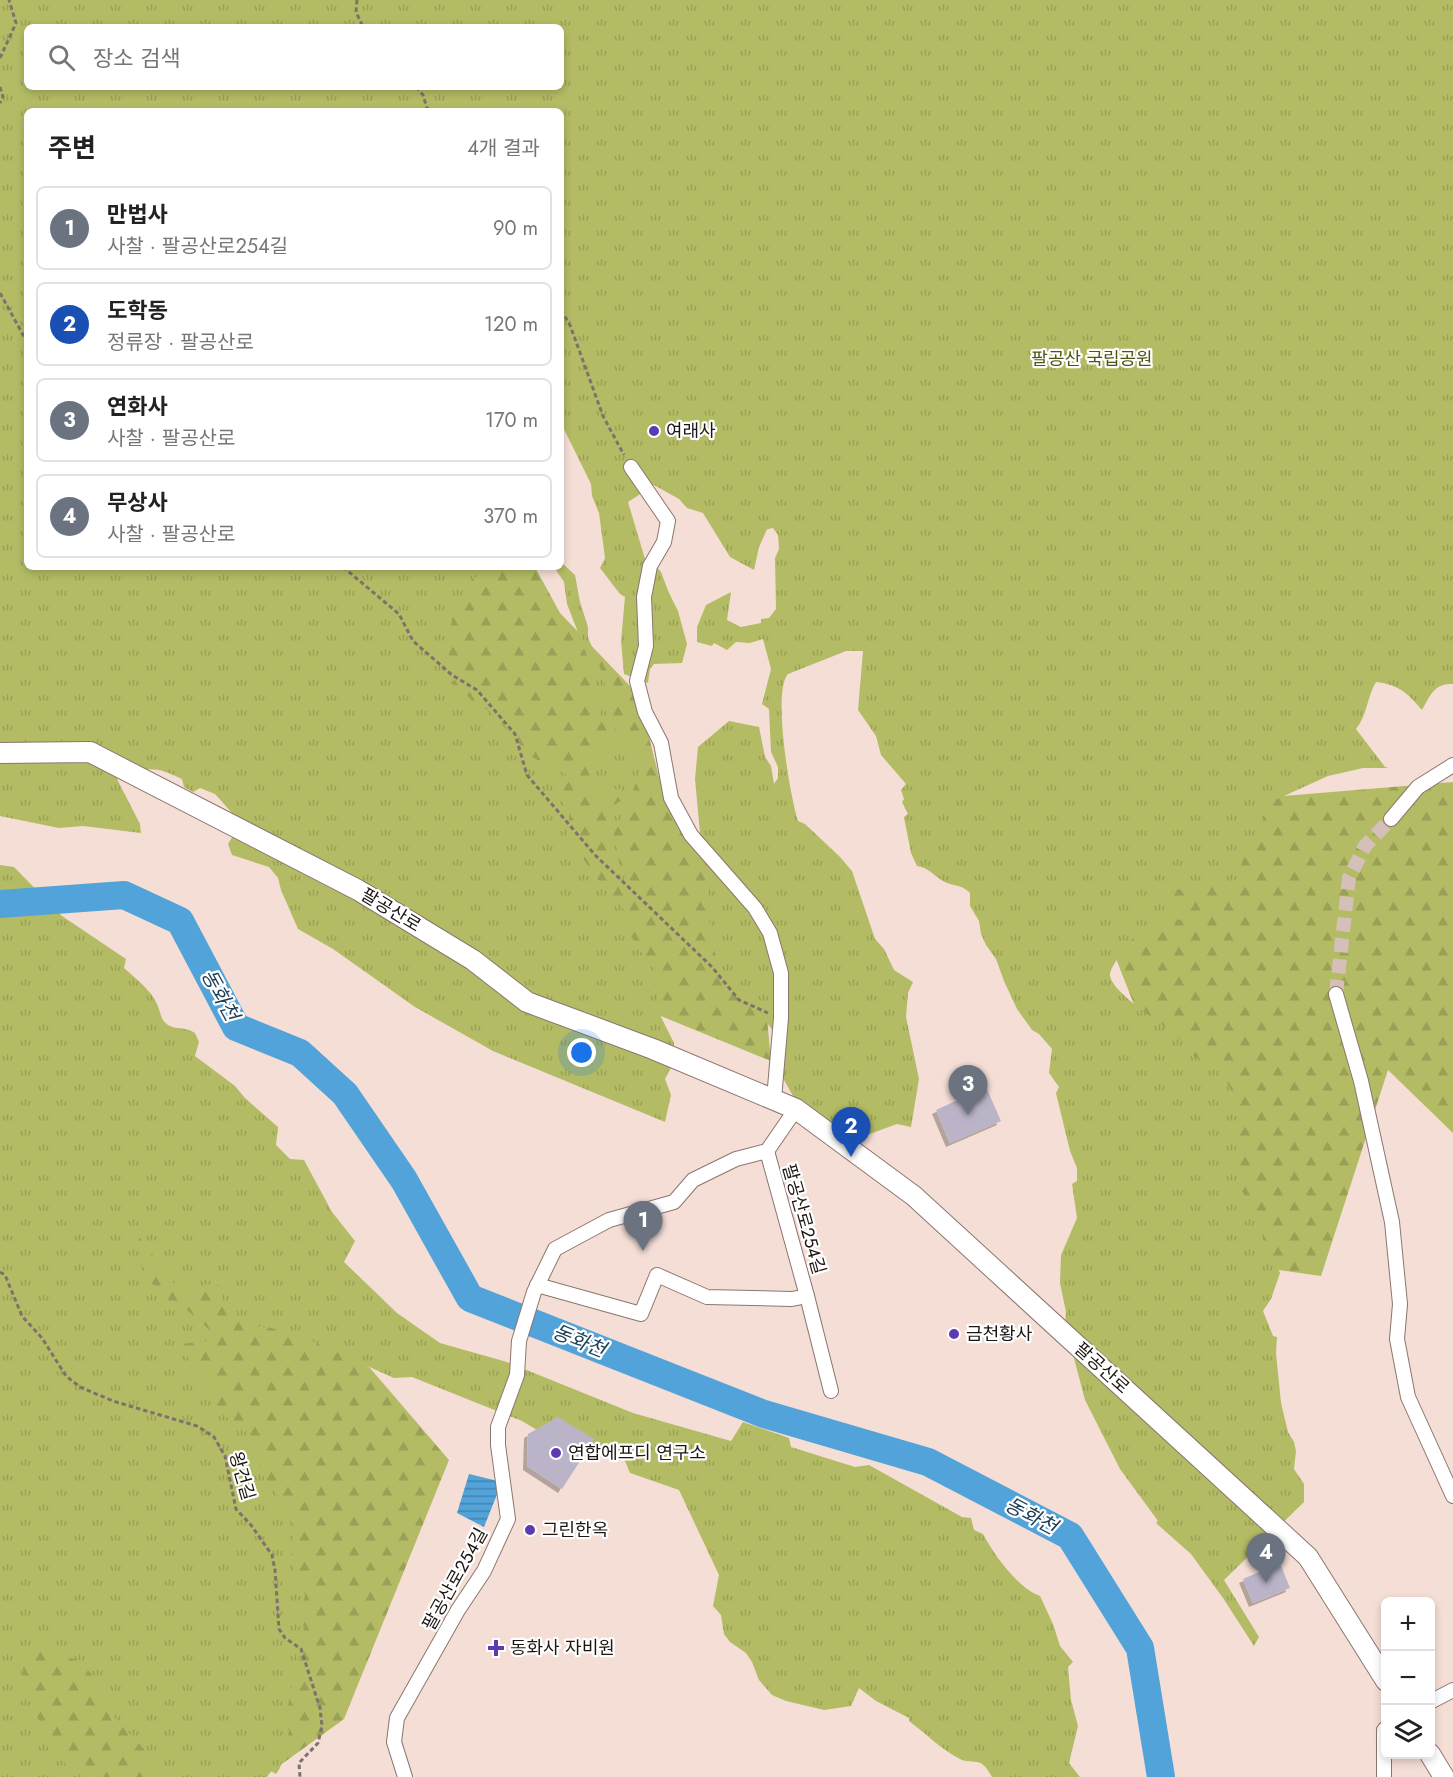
<!DOCTYPE html>
<html lang="ko">
<meta charset="utf-8">
<style>
body{margin:0;font-family:Jost,"Noto Sans KR",sans-serif;background:#f6f6f6;color:#222}
.controls{position:absolute;right:18px;bottom:18px;display:grid;overflow:hidden;border-radius:9px;box-shadow:0 3px 9px #0003}
.controls button{width:54px;height:54px;display:grid;place-items:center;padding:0;border:0;border-bottom:2px solid #e0e0e0;background:#fff;color:#222;font:30px sans-serif}
.you{position:absolute;left:582px;top:1053px;width:21px;height:21px;margin:-15px;border:4px solid #fff;border-radius:50%;background:#1a73e8;box-shadow:0 0 0 9px #1a73e833}
.badge{display:grid;place-items:center;width:39px;height:39px;border-radius:50%;background:#5d39b2;color:#fff;font-size:20px;font-weight:700}
.pin{position:absolute;translate:-50% -50px;filter:drop-shadow(0 2px 3px #0008)}
.pin::after{content:'';position:absolute;top:32px;width:21px;height:18px;background:inherit;clip-path:polygon(0 0,100% 0,50% 100%)}
.list{margin:0;padding:0;list-style:none}
h2{display:flex;justify-content:space-between;align-items:center;height:78px;margin:0;padding:0 24px;font-size:26px}
h2 small{font-size:20px;font-weight:400;color:#767676}
.list li{display:grid;grid-template-columns:39px 1fr auto;gap:18px;align-items:center;box-sizing:border-box;height:84px;margin:0 12px 12px;padding:0 12px;border:2px solid #e0e0e0;border-radius:9px}
.list b{display:block;font-size:22px;white-space:nowrap}
.list p{margin:0;font-size:20px;white-space:nowrap;color:#767676}
.list em{font-size:20px;font-style:normal;color:#767676}
.icon{flex:none;width:33px;height:33px;fill:none;stroke:currentColor;stroke-width:2;stroke-linecap:round;stroke-linejoin:round}
.map{position:relative;flex:none;width:1453px;height:1777px;overflow:hidden}
.search{position:absolute;background:#fff;box-shadow:0 3px 9px #0003;left:24px;top:24px;width:540px;height:66px;display:flex;align-items:center;gap:15px;box-sizing:border-box;padding:0 21px;border-radius:9px;color:#767676;font-size:22px}
.panel{position:absolute;background:#fff;box-shadow:0 3px 9px #0003;left:24px;top:108px;width:540px;height:462px;border-radius:9px}
.map>svg:first-child{display:block}
.forest{fill:url(#forest-firs)}
.park{fill:url(#park-tufts);fill-rule:evenodd}
.water{fill:url(#water-rules)}
.lines{fill:none;stroke-linecap:round;stroke-linejoin:round}
.river{stroke:#51a3d9;stroke-width:28}
.building{fill:#bbb4c8;filter:url(#shadow)}
.minor-tunnel{stroke:#d5c0b9;stroke-width:14;stroke-dasharray:14 7;stroke-linecap:butt}
.minor-casing{stroke:#8b766f;stroke-width:16}
.secondary-casing{stroke:#8b766f;stroke-width:22}
.path{stroke:#7f716c;stroke-width:3;stroke-dasharray:4.5 3;stroke-linecap:butt}
.minor{stroke:#fff;stroke-width:14}
.secondary{stroke:#fff;stroke-width:20}
.poi-dot{fill:#5d39b2;stroke:#fff;stroke-width:2}
.labels{text-anchor:middle;dominant-baseline:central;stroke-width:4.5;stroke-linejoin:round;paint-order:stroke}
.park-label{font-size:18px;fill:#515514;stroke:#fff}
.poi-label{font-size:18px;fill:#1d1613;stroke:#fff;text-anchor:start}
.street-label{font-size:18px;fill:#1d1613;stroke:#fff}
.water-label{font-size:20px;font-style:italic;fill:#1c3e56;stroke:#fff}
</style>
<div class="map">
<svg width="1453" height="1777" viewBox="0 0 1453 1777">
<defs>
<pattern id="forest-firs" width="22" height="20" patternUnits="userSpaceOnUse" patternTransform="scale(1.5)"><rect width="22" height="20" fill="#b3bc64"/><path d="M5 1l3.5 6h-7zM16 11l3.5 6h-7z" fill="#9aa156"/></pattern>
<pattern id="park-tufts" width="24" height="20" patternUnits="userSpaceOnUse" patternTransform="scale(1.5)"><rect width="24" height="20" fill="#b3bc64"/><path d="M3 7l-1-3M5 7V3M7 7l1-3M15 17l-1-3M17 17v-4M19 17l1-3" fill="none" stroke="#9aa156"/></pattern>
<pattern id="water-rules" width="6" height="5" patternUnits="userSpaceOnUse" patternTransform="scale(1.5)"><rect width="6" height="5" fill="#51a3d9"/><path d="M0 2.5h6" fill="none" stroke="#4384af"/></pattern>
<filter id="shadow"><feDropShadow dx="-4" dy="4" stdDeviation="0" flood-color="#0004"/></filter>
</defs>
<rect width="100%" height="100%" fill="#f5ded6"/>
<g class="forest">
<polygon points="0,0 1453,0 1283,796 1453,782 1453,1133 1388,1070 1321,1276 1181,1256 1139,1017 976,604 874,498 762,531 561,111 561,27 27,27 27,567 535,567 560,613 630,686 648,733 660,781 686,823 758,921 771,1061 553,972 390,808 0,718"/>
<polygon points="0,979 212,1184 449,1460 344,1719 264,1777 21,1777"/>
</g>
<g class="park">
<path d="M0,0H1453V684C1434,683 1430,696 1422,710C1407,693 1400,685 1376,682C1367,697 1367,716 1356,729L1385,767L1389,768H1363L1328,776L1273,801L1248,846L1234,885L1173,890L1174,910L1180,912L1183,919C1160,923 1136,930 1123,950C1119,957 1111,967 1110,974C1109,991 1164,1025 1177,1036C1184,1042 1189,1050 1195,1058L1209,1060L1223,1076L1241,1108L1238,1133L1241,1156L1238,1185L1256,1213L1259,1226L1262,1227L1264,1244L1270,1251L1280,1273L1271,1299L1263,1311L1273,1336L1277,1337L1276,1353L1281,1403L1288,1432L1294,1442L1296,1451L1294,1469L1304,1484V1502L1224,1580L1259,1637L1254,1646L1223,1598L1191,1554L1156,1523L1158,1521L1120,1469L1085,1400L1065,1324L1066,1312L1060,1283L1061,1255L1077,1218L1072,1184L1077,1181V1168L1070,1151L1056,1093L1059,1087L1049,1073L1052,1049L1039,1034L1032,1030L1017,1009L1004,981L996,959L986,945L981,934L979,921L970,906V893C960,883 953,887 943,881C933,875 929,868 917,866L911,853L904,817L908,814L902,802L904,799L901,790L906,784L881,755L876,736L858,710L863,651H846L788,674C772,691 790,796 798,821L805,824L840,857L852,871L875,939L884,949L894,970L913,982L908,993L906,1017L919,1079L911,1127L897,1124L856,1139L806,1119L784,1080L778,1055V1037L741,990L719,974L707,907L709,892L704,858L706,848L700,833L695,779L698,747L729,721L759,727L765,757L771,766L774,784L778,778V767L771,752L769,709L762,704L771,669L763,639L750,643L736,642L727,650L714,643L712,646L697,642V627L706,605L731,592L727,620L741,627L761,623V619L769,618L776,609L775,558L779,549L778,535L773,528L768,527L759,547L754,570L730,557L703,513L687,508L679,499L654,485L628,502L645,559L643,569L655,565L661,572L669,593L678,611L687,644L682,663L654,664L650,669L648,683L624,674L621,641L625,597L620,594L600,568L605,558L599,513L592,496L591,484L561,423V111H27V567H488L464,587L462,604L453,613L447,652L462,676L450,683L462,687L470,699L491,712L530,756L568,775L559,799L570,810L567,834L594,875L626,912L624,926L651,966L658,972L655,983L661,1017L674,1043L673,1064L665,1079L671,1095L665,1122L493,1051L415,1007L333,949L298,929L281,890L278,878L269,867L232,855L228,844L241,823L215,794L200,788L193,792L184,787L182,779C154,765 145,767 117,779L140,824L141,833L83,826L59,828L0,816ZM27,27H561V87H27Z"/>
<polygon points="561,562 575,575 580,602 588,627 588,637 603,675 608,696 605,706 620,738 643,760 632,794 620,820 610,825 617,842 619,862 630,884 623,884 608,860 613,843 607,826 608,808 621,801 621,789 607,789 599,797 590,785 590,771 587,762 613,740 606,722 598,714 602,710 593,698 591,666 567,604 564,582 554,567 561,567"/>
<path d="M0,865L14,867L62,916L126,959L124,968C136,979 150,989 157,1004C161,1012 160,1020 168,1025C176,1030 184,1026 195,1033L199,1042L195,1056L235,1086L245,1098L278,1127L276,1145L290,1159L304,1160L332,1212L355,1241L344,1262L397,1313L440,1343L507,1362L633,1413L731,1441L743,1422L789,1438L791,1447L855,1467L869,1465L962,1517L971,1518L974,1530L983,1534C994,1555 1018,1588 1040,1596L1053,1624L1060,1646L1073,1662L1068,1667L1071,1700L1078,1726L1069,1763L1080,1777H992C979,1753 975,1767 958,1758C941,1749 925,1733 909,1721V1718L876,1701L859,1688L851,1706L824,1710L786,1701L772,1695L759,1680L752,1662L746,1653L730,1642L724,1634L721,1615L713,1606L719,1575L679,1490L630,1473L625,1461L602,1452L582,1450L560,1444L522,1421L412,1377L394,1378L311,1341L268,1327L242,1325L223,1303L220,1285L206,1284L182,1294L140,1238L136,1243L145,1280L154,1285L172,1304L179,1303L220,1339L182,1344L193,1370L212,1381L218,1412L241,1425L251,1437L262,1474L288,1509L293,1536L291,1563L305,1594L303,1608L304,1651L296,1663L286,1717L289,1731L280,1768L276,1774L271,1771L267,1777H159L144,1758L145,1750L110,1713L91,1673L75,1659L39,1651L24,1658C19,1686 31,1704 43,1729C46,1735 45,1745 50,1750C59,1761 73,1767 83,1777H0Z"/>
</g>
<polygon class="water" points="469,1474 502,1482 484,1527 457,1513"/>
<g class="lines">
<polyline class="river" points="0,904 124,895 180,921 236,1027 300,1053 345,1094 404,1180 470,1298 764,1414 928,1462 1070,1536 1140,1648 1161,1777"/>
</g>
<g class="building">
<polygon points="986,1087 1001,1121 950,1143 936,1110"/>
<polygon points="558,1417 594,1439 562,1489 527,1466 528,1434"/>
<polygon points="1280,1563 1290,1588 1253,1603 1243,1579"/>
</g>
<g class="lines">
<polyline class="minor-tunnel" points="1336,994 1349,878 1365,846 1391,819"/>
<defs>
<g id="minor">
<polyline points="631,467 668,521 664,542 650,566 644,597 646,646 637,681 645,712 661,743 671,798 691,835 755,908 770,933 781,973 781,1018 774,1099"/>
<polyline points="1391,819 1418,787 1453,765"/>
<polyline points="1336,994 1361,1081 1392,1222 1400,1304 1397,1339 1408,1397 1453,1496"/>
<polyline points="767,1151 807,1296 831,1391"/>
<polyline points="537,1285 641,1314 657,1275 707,1297 792,1299 807,1296"/>
<polyline points="1430,1702 1453,1690"/>
<polyline points="405,1777 394,1742 397,1718 458,1610 484,1571 508,1519 498,1445 498,1427 517,1375 519,1341 534,1292 555,1249 609,1220 674,1202 693,1180 736,1159 767,1151 796,1109"/>
<polyline points="1384,1777 1384,1730 1386,1728"/>
</g>
<g id="secondary">
<polyline points="0,753 90,752 358,890 473,960 527,1002 653,1049 796,1109 914,1196 1308,1557 1386,1681"/>
<polyline points="1430,1754 1444,1777"/>
</g>
</defs>
<use href="#minor" class="minor-casing"/>
<use href="#secondary" class="secondary-casing"/>
<g class="path">
<polyline points="357,0 356,12 363,27"/>
<polyline points="0,58 16,23 9,0"/>
<polyline points="0,87 3,97 0,103"/>
<polyline points="416,87 423,95 428,111"/>
<polyline points="0,293 27,342"/>
<polyline points="561,310 570,325 603,416 624,455"/>
<polyline points="343,567 399,614 413,641 452,675 477,690 515,734 527,775 595,855 712,967 739,1000 768,1013"/>
<polyline points="0,1272 5,1275 22,1316 42,1338 66,1376 80,1387 113,1401 197,1426 214,1437 225,1456 236,1509 251,1525 272,1555 275,1570 279,1629 285,1638 301,1649 320,1708 322,1726 318,1743 299,1763 300,1777"/>
</g>
<use href="#minor" class="minor"/>
<use href="#secondary" class="secondary"/>
</g>
<g class="poi-dot">
<circle cx="654" cy="431" r="6"/>
<circle cx="954" cy="1334" r="6"/>
<circle cx="556" cy="1453" r="6"/>
<circle cx="530" cy="1530" r="6"/>
<path d="M493 1639h6v6h6v6h-6v6h-6v-6h-6v-6h6z"/>
</g>
<g class="labels">
<g class="park-label">
<text x="1092" y="359">팔공산 국립공원</text>
</g>
<g class="poi-label">
<text x="666" y="431">여래사</text>
<text x="966" y="1334">금천황사</text>
<text x="568" y="1453">연합에프디 연구소</text>
<text x="542" y="1530">그린한옥</text>
<text x="510" y="1648">동화사 자비원</text>
</g>
<g class="street-label">
<text transform="translate(391 910) rotate(31)">팔공산로</text>
<text transform="translate(804 1219) rotate(74)">팔공산로254길</text>
<text transform="translate(1102 1368) rotate(42)">팔공산로</text>
<text transform="translate(242 1476) rotate(74)">왕건길</text>
<text transform="translate(455 1579) rotate(-61)">팔공산로254길</text>
</g>
<g class="water-label">
<text transform="translate(220 995) rotate(61)">동화천</text>
<text transform="translate(579 1341) rotate(22)">동화천</text>
<text transform="translate(1031 1516) rotate(28)">동화천</text>
</g>
</g>
</svg>
<div class="controls">
<button>+</button>
<button>−</button>
<button><svg class="icon" aria-label="layers" viewBox="0 0 24 24"><path d="M12 4l9 5-9 5-9-5zM3 14l9 5 9-5"/></svg></button>
</div>
<div class="you"></div>
<div class="pin badge" style="left:643px;top:1251px;background:#6b7280">1</div>
<div class="pin badge" style="left:851px;top:1157px;background:#1a4fb4">2</div>
<div class="pin badge" style="left:968px;top:1115px;background:#6b7280">3</div>
<div class="pin badge" style="left:1266px;top:1583px;background:#6b7280">4</div>
<div class="search"><svg class="icon" aria-label="search" viewBox="0 0 24 24"><circle cx="10" cy="10" r="6"/><path d="M15 15l6 6"/></svg>장소 검색</div>
<section class="panel">
<h2>주변<small>4개 결과</small></h2>
<ul class="list">
<li><span class="badge" style="background:#6b7280">1</span><div><b>만법사</b><p>사찰 · 팔공산로254길</p></div><em>90 m</em></li>
<li><span class="badge" style="background:#1a4fb4">2</span><div><b>도학동</b><p>정류장 · 팔공산로</p></div><em>120 m</em></li>
<li><span class="badge" style="background:#6b7280">3</span><div><b>연화사</b><p>사찰 · 팔공산로</p></div><em>170 m</em></li>
<li><span class="badge" style="background:#6b7280">4</span><div><b>무상사</b><p>사찰 · 팔공산로</p></div><em>370 m</em></li>
</ul>
</section>
</div>
